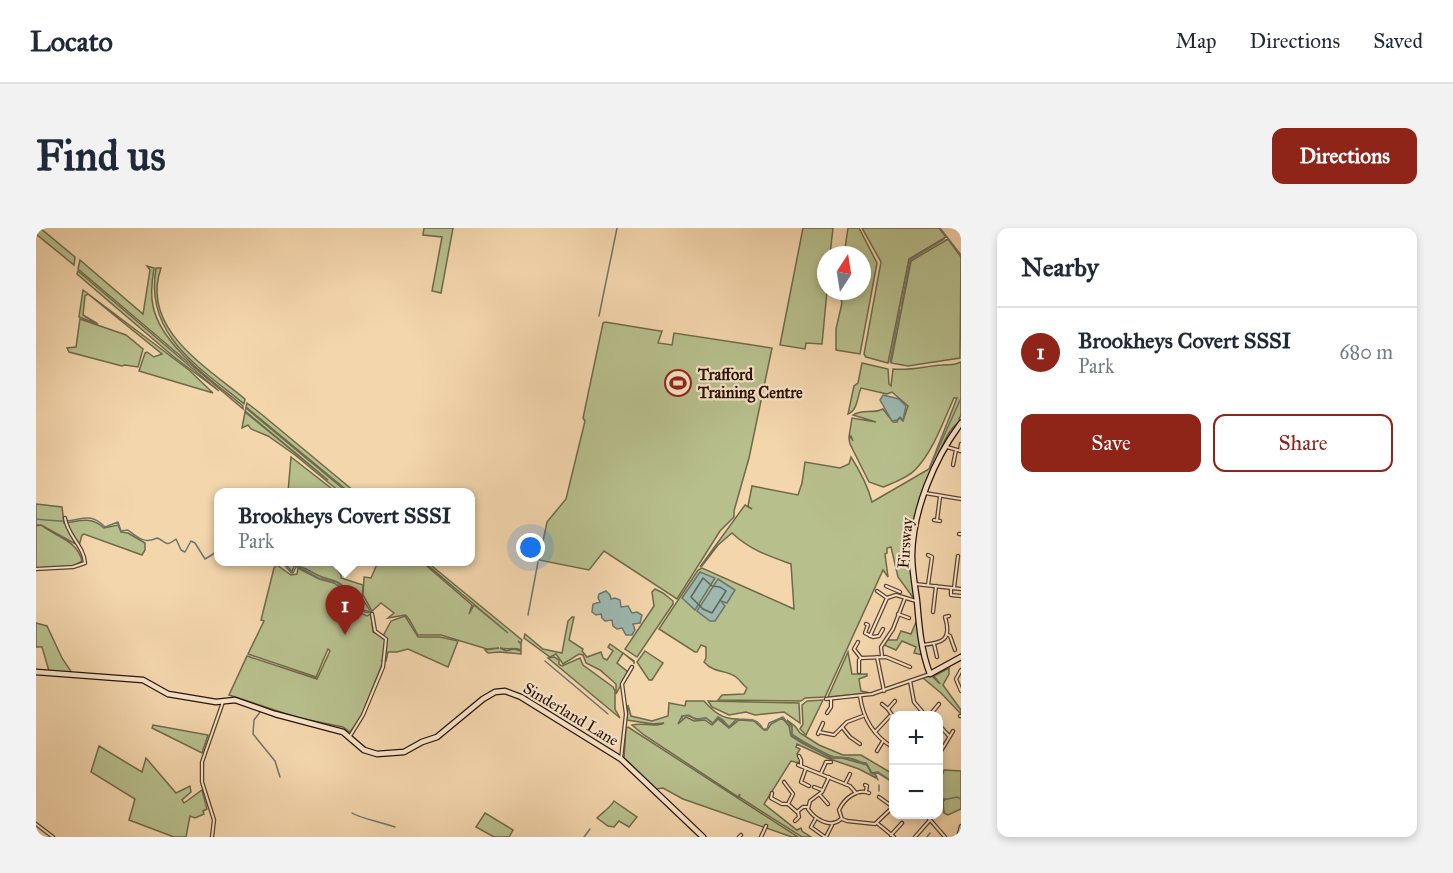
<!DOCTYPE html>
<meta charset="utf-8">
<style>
body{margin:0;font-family:"IM FELL Great Primer",serif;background:#f2f2f3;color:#1f2937}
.controls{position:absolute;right:18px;bottom:18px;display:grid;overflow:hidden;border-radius:12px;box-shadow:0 3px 9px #0003}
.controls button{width:54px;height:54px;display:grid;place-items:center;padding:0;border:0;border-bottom:2px solid #e0e1e3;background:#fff;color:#1f2937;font:30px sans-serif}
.compass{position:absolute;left:781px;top:18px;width:54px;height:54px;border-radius:50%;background:#fff;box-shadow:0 3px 9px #0003;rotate:12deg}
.you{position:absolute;left:495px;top:320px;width:21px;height:21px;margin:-15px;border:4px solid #fff;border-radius:50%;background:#1a73e8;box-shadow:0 0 0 9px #1a73e833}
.badge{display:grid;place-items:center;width:39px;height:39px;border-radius:50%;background:#8f2418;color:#fff;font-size:20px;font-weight:700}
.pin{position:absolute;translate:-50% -50px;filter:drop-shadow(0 2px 3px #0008)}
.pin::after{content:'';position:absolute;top:32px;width:21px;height:18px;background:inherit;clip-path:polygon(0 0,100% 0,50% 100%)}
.popup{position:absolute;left:178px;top:260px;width:261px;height:78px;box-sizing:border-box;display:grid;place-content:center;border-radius:12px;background:#fff;filter:drop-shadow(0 2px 4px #0005);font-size:20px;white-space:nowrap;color:#747a83}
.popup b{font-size:22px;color:#1f2937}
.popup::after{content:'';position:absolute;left:50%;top:100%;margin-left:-12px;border:12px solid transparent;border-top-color:#fff}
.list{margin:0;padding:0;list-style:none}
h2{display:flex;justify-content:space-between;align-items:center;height:78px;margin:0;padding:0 24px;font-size:26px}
h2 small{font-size:20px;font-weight:400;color:#747a83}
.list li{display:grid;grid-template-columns:39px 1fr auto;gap:18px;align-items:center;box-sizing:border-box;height:90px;padding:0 24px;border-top:2px solid #e0e1e3}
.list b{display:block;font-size:22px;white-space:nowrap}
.list p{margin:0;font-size:20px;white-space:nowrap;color:#747a83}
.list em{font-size:20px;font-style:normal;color:#747a83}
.actions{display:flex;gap:12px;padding:18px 24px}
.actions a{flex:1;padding:14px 0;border:2px solid #8f2418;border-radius:12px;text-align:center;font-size:21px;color:#8f2418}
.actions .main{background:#8f2418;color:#fff}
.map{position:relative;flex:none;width:925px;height:609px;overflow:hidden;border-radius:12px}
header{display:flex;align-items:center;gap:36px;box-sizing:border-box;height:84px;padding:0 30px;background:#fff;border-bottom:2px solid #e0e1e3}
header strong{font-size:28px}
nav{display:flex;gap:33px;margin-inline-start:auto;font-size:21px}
.intro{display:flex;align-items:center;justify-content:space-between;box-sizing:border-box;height:144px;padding:0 36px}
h1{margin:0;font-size:42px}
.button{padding:15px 27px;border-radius:12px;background:#8f2418;color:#fff;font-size:21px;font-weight:700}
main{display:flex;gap:36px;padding:0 36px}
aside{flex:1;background:#fff;border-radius:12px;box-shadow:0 3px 9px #0003}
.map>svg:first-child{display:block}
.green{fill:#b7bf8d;stroke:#6f684a;stroke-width:1.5}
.water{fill:#9cb8af;stroke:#6d756b;stroke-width:1.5}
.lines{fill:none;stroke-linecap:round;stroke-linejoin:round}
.shore{stroke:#62645a;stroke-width:1.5}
.stream{stroke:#6d756b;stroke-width:1.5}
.street-casing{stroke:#5a4230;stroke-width:4.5}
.secondary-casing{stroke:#271106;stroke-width:7}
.street{stroke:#f8e4ca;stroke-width:2}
.secondary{stroke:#f8e4ca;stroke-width:4.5}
.labels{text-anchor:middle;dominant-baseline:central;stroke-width:4.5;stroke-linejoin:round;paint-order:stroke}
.poi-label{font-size:16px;font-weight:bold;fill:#271106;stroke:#f8e4ca;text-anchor:start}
.street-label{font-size:16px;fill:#271106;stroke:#f8e4ca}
</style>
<header>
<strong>Locato</strong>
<nav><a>Map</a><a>Directions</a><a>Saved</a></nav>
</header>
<div class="intro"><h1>Find us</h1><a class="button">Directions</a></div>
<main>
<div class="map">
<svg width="925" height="609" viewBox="0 0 925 609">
<rect width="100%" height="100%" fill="#f4d6ad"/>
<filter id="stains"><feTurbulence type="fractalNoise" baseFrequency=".00333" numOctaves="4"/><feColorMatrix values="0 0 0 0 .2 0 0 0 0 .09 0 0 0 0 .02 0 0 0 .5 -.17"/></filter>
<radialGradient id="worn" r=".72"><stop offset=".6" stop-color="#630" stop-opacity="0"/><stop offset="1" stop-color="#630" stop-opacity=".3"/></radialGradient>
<g class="green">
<polygon points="0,0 4,0 39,29 38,37 0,6"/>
<polygon points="388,0 417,0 405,65 396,63 406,9 387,7"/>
<polygon points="767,0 797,0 794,27 790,27 791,63 786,116 770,115 769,121 744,117"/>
<polygon points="812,0 823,0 841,35 824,126 800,122 800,101 806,75 803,63 826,63 826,27 808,27"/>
<polygon points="826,0 903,0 910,9 873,31 852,135 830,129 828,126 845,34"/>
<polygon points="912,11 925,29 924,130 872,138 855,135 875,33"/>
<path d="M44,32L107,86L114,42L111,38L118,40C116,52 114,65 117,78C125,118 177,153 207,178V181L42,41Z"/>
<path d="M120,40H125C104,100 169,138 209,171L208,176C163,139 108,107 120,40Z"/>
<polygon points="42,43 183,163 138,129 41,46"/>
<polygon points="47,62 153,142 177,165 103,143 109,125 111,124 118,129 126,126 52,66 49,68 47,87 62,96 43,89"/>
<polygon points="44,91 90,107 107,121 102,139 89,137 86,138 33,124 31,120 40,119"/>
<polygon points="569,94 624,103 626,103 622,115 636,117 638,105 736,120 713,230 698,283 698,289 684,303 641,371 568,323 553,342 503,332 511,294 530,271 549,193 547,190 567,95"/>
<path d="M925,134V187L923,191L925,192C922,195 918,198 915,202C905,214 880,285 878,301C875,325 876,348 878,371L862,349L855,319L851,320V325L849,326L852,349L847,342L789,469L769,470L765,473L682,472L686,467L708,466L711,460C707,457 704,452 700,449C689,441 679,446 668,434L670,430V419L665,417L661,424H659L623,401L662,342L666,340L758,381L755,336C733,328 714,322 696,305L682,317L666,338L664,339L709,277L716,281L712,278L716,258L762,267L766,255L769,234L804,240L813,236L815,229C824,243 832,259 836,274L893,241L921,170H918C907,194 898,221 880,241C872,250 857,255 847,259L833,254L814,216L813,211L815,209L817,213L815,208L813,209L816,190L840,194L817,187C826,181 838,186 847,181L857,194H861L863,190L867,193L872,178L856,164L851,166L825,160C821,169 822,182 812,186L818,158L822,155L826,135L852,141L853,156L855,158L857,141C874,143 889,138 906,137C913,136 918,138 925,134Z"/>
<polygon points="211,175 224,185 319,264 313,264 210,179"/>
<polygon points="210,180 311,264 304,264 259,227 232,208 215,201 212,197 206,200 209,184 292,252 209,183"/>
<polygon points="255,229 300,264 252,264"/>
<path d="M0,276L26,279L28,295C45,293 55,288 68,300L82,297L85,304L92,305L109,315V322L106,327L48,306L46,307L43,318L5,297C20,309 41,312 46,333L38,338L0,340V298L5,297H0Z"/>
<path d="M248,334H303L301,341L305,347V350L327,357L326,370L335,384L326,382L323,372L316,373L306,364L308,359C302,352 295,352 286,349C275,345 270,338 258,338L256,344Z"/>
<path d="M342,334H386L436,377L433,386L438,377L472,405L388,334H391L486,412L485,415L482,413L485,416V422C478,419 472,422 464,420L470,423L478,421L485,423V426L463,424L452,425L449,422L463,420L451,421L405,407H382C378,401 374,390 369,387L352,390L358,385L345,375L336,383L327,367L328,349L335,350Z"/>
<polygon points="241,337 255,347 261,346 262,340 283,351 298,355 305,360 302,364 311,374 321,377 325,385 331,388 335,386 337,404 347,408 355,393 369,388 382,409 404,409 422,413 412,439 372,421 361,424 352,424 350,433 346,433 347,434 324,491 314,504 307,499 263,490 193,467 211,428 281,451 294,423 292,421 280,449 212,426 228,393 225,392 238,340"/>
<polygon points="619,361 627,365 637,373 637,376 601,429 589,421 618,378 616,364"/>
<polygon points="536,389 538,389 533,412 547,421 546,423 551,429 565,424 567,430 571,432 577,423 572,419 574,416 598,433 598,436 598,434 587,425 581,435 592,444 580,466 580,456 564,442 550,435 547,427 543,426 527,436 520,426 514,429 488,410 489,406 507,421 526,425 532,393"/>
<polygon points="880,394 882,394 887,427 878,425 880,419 866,413 860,422 848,417 851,412 861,412 865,403 875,406"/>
<polygon points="0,395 11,398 26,430 36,445 13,443 6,419 0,419"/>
<polygon points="609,423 627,435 616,452 613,452 601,434"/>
<polygon points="812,424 816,446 831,446 831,448 823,451 825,463 835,465 792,469"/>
<polygon points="518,429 523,432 523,436 526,438 544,430 547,437 577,459 579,463 579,481 584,490 512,430"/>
<polygon points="913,440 913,446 907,457 925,482 925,486 905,465 887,450 895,447 904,456 898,448"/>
<polygon points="787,472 770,507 764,501 767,496 766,477 771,473"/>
<path d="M650,473H668C678,484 686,491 701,491L693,499L682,489L677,495L670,490L661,491C654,490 654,486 646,488L642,496L650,489L658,493L669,492L676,497L682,491L693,500L703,492L718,493L728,502H731L735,496L746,490L753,498L755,508L766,515L795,530H806L831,537L835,545L839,546L840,550L823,541L791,530L761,516L760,519L764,521L761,526L764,531V535L755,533L728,576L761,602L765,600L766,603L775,609H766L703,569L704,566L702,569L608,507L596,497C607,494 618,500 628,495L617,496L591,492L592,477L595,488L616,493L632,488L633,475L649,478Z"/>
<polygon points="672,473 763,475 764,495 748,484 719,487 710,484 693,487 676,479"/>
<path d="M751,492L759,498L764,505L783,517L807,527H825L857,546V552L855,553L842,544L836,545L830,535C824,535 823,533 817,531C811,529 804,530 798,529C789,526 764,512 756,506V498Z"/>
<polygon points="117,497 172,507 166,525 116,500"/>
<polygon points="592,499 762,609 756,609 647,571 627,560 620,561 588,530 590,500"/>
<polygon points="63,518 106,544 110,530 140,565 154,558 155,564 146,572 148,575 166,562 171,581 167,583 168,586 159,590 154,588 150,609 138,609 93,592 99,571 55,544"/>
<polygon points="908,542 925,543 925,581 912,587 908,585 907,574 909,571 903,571 903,557"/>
<path d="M578,573L601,589L593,599L583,593L578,599L572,598L561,590C567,584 574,580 578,573Z"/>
<polygon points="449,585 477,602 473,609 458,609 440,599"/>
</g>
<g class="water">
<polygon points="847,167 863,171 870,178 867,192 864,189 861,192 856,193 844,172"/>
<polygon points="664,344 679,350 659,382 646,370"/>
<polygon points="682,351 699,362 691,375 685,373 689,378 679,393 674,393 661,383"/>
<polygon points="570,363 574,367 575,371 579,370 584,372 585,379 592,378 596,385 601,384 606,387 604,395 597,396 599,402 596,407 590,407 586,400 581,401 577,398 576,392 569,393 566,390 565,386 560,387 556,384 557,376 564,374 562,370 563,366"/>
</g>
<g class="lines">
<polygon class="shore" points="667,350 676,358 684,359 690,363 676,385 667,381 655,369"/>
<g class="stream">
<polyline points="904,0 925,27"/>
<polyline points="865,79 874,32 908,11"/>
<polyline points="563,88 581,0"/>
<polyline points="854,134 864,81"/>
<polyline points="893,241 925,170"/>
<path d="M0,291C10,292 20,293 29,293C47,292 54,284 69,299L82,294L85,303L92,302C102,310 109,316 121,310C130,313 129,320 140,311L145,322L149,324L155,313L159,315L169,331L179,325L183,317"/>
<polyline points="230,334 233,335 239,334"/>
<path d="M246,334L255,345H257L260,339H263L283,350L300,354L306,359L303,364L312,373L322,374C326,382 327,387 337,384"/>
<polyline points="492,387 502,334"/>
<polyline points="509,433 572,486"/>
<polyline points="224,484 218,492 217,506 239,533 244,549"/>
<path d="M646,491L647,488L653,487L660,492L670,490L677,496L682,489L687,492L693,499L701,491C713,492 721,489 727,501H731L733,495L747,489L755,499L756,507C764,513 789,528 798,529C805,530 811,529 818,532C823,534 824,535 831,536L836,546L842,545L855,553L858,552"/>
<polyline points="839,545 842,552"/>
<polyline points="843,563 843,557"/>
<polyline points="902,573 921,569 925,571"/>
<path d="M316,585C325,591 347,594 359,599"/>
<polyline points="548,609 554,601"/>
<polyline points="891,609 894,605"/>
</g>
<defs>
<g id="street">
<polyline points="911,219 925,223"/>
<polyline points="924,223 925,216"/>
<polyline points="917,237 920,222"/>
<polyline points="889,265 925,271"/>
<polyline points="898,292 904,293"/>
<polyline points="901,292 904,269"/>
<polyline points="923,306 925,306"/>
<polyline points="892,327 896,329 892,357"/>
<path d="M0,341L37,339L49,335C48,318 31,307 29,290"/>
<polyline points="879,356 925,361"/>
<polyline points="850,358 864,364"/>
<polyline points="915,360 915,367 925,368"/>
<polyline points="918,360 922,328"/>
<polyline points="841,363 851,370"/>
<polyline points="897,384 900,358"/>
<polyline points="862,386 873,390"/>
<polyline points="830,396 832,397 829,405 837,409 843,408 847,401"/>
<polyline points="911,406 914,408 919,422"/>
<polyline points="834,408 851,370 860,367 880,373"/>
<polyline points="822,414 818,421 825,430"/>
<polyline points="898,416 901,429"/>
<path d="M886,417C907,415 916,412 909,389L913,388"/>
<polyline points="846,428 845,419 857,401 869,370"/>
<polyline points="841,429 848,463"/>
<polyline points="925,442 920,451 925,463"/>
<polyline points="823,444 823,432 825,430 850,429 874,439"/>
<polyline points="874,453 878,474 890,488"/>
<path d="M824,468C827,491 837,508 858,520"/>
<polyline points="790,471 836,466 894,446"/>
<polyline points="846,476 852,481 856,487"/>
<polyline points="852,481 859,473"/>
<polyline points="791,485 795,479 795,471"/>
<polyline points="893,488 903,476"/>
<polyline points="924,488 925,488"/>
<polyline points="903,497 913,508"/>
<polyline points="806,499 814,509 824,516"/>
<polyline points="783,504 798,507 811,494 827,488"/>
<polyline points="839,504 854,488 859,488"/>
<polyline points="782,506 787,495"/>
<polyline points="314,508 327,487 347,439 350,411 339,403 336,386"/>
<polyline points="841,523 847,513"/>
<polyline points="763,528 765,532 765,538"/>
<polyline points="902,528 917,503"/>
<polyline points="585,531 590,486 586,456 596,439"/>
<polyline points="856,532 858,532"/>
<polyline points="762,537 814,558 820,565"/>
<polyline points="770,540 765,554 773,558"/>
<polyline points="785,545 790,534 795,534"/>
<path d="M793,549L786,564L774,573L772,581C779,591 794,601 805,591"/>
<polyline points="748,554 757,566 752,576 761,584 767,579 772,579"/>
<polyline points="809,556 814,546"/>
<polyline points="829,557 831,558 830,563"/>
<polyline points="778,559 786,562"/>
<polyline points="736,565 735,570 746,576 752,576"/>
<path d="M833,565C821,560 808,571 803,582L806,591L811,593L839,596L858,578"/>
<polyline points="784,567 792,576"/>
<polyline points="843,569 857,579"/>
<polyline points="889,586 909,609"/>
<polyline points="780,590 775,599 789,609"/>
<polyline points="759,593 763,589 762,584"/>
<polyline points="841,595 858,609"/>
<polyline points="0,596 17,609"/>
<polyline points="855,607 866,595"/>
<polyline points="176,609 178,592 166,554 166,534 187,474"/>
<polyline points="703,609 705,607"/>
<polyline points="725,609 730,598"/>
<polyline points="790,609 796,597"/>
<polyline points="879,609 894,592"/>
<polyline points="922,609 925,598"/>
</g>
<g id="secondary">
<path d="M925,195C898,231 877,282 876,327C876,343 879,358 881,373C883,397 885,423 894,446L925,429"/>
<polyline points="0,444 107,452 132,466 180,474 199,472 239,486 307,504 328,522 341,526 368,524 386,514 401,509 447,471 459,464 469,463 485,469 585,531 667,609"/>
</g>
</defs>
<use href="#street" class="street-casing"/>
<use href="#secondary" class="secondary-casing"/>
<use href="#street" class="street"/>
<use href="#secondary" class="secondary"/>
</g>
<defs>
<symbol id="stadium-ring" viewBox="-11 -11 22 22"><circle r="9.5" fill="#f8e4ca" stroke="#8f2418" stroke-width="1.5"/><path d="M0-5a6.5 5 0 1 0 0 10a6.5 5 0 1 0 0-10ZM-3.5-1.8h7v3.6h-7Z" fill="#8f2418"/></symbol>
</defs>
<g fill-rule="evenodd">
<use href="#stadium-ring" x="627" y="140" width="30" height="30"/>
</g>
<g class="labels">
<g class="poi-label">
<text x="662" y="146">Trafford<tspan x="662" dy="18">Training Centre</tspan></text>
</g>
<g class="street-label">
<text transform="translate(869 315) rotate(-85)">Firsway</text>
<text transform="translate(535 486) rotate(31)">Sinderland Lane</text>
</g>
</g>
<rect width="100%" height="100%" filter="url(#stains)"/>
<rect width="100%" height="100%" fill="url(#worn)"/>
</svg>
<div class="controls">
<button>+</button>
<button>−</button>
</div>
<svg class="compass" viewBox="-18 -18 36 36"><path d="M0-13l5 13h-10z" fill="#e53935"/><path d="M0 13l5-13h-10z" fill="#747a83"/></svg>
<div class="you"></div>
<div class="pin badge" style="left:309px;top:407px">1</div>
<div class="popup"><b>Brookheys Covert SSSI</b>Park</div>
</div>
<aside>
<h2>Nearby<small></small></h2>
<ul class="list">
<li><span class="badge">1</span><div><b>Brookheys Covert SSSI</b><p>Park</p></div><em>680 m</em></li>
</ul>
<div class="actions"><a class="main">Save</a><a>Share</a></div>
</aside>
</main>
